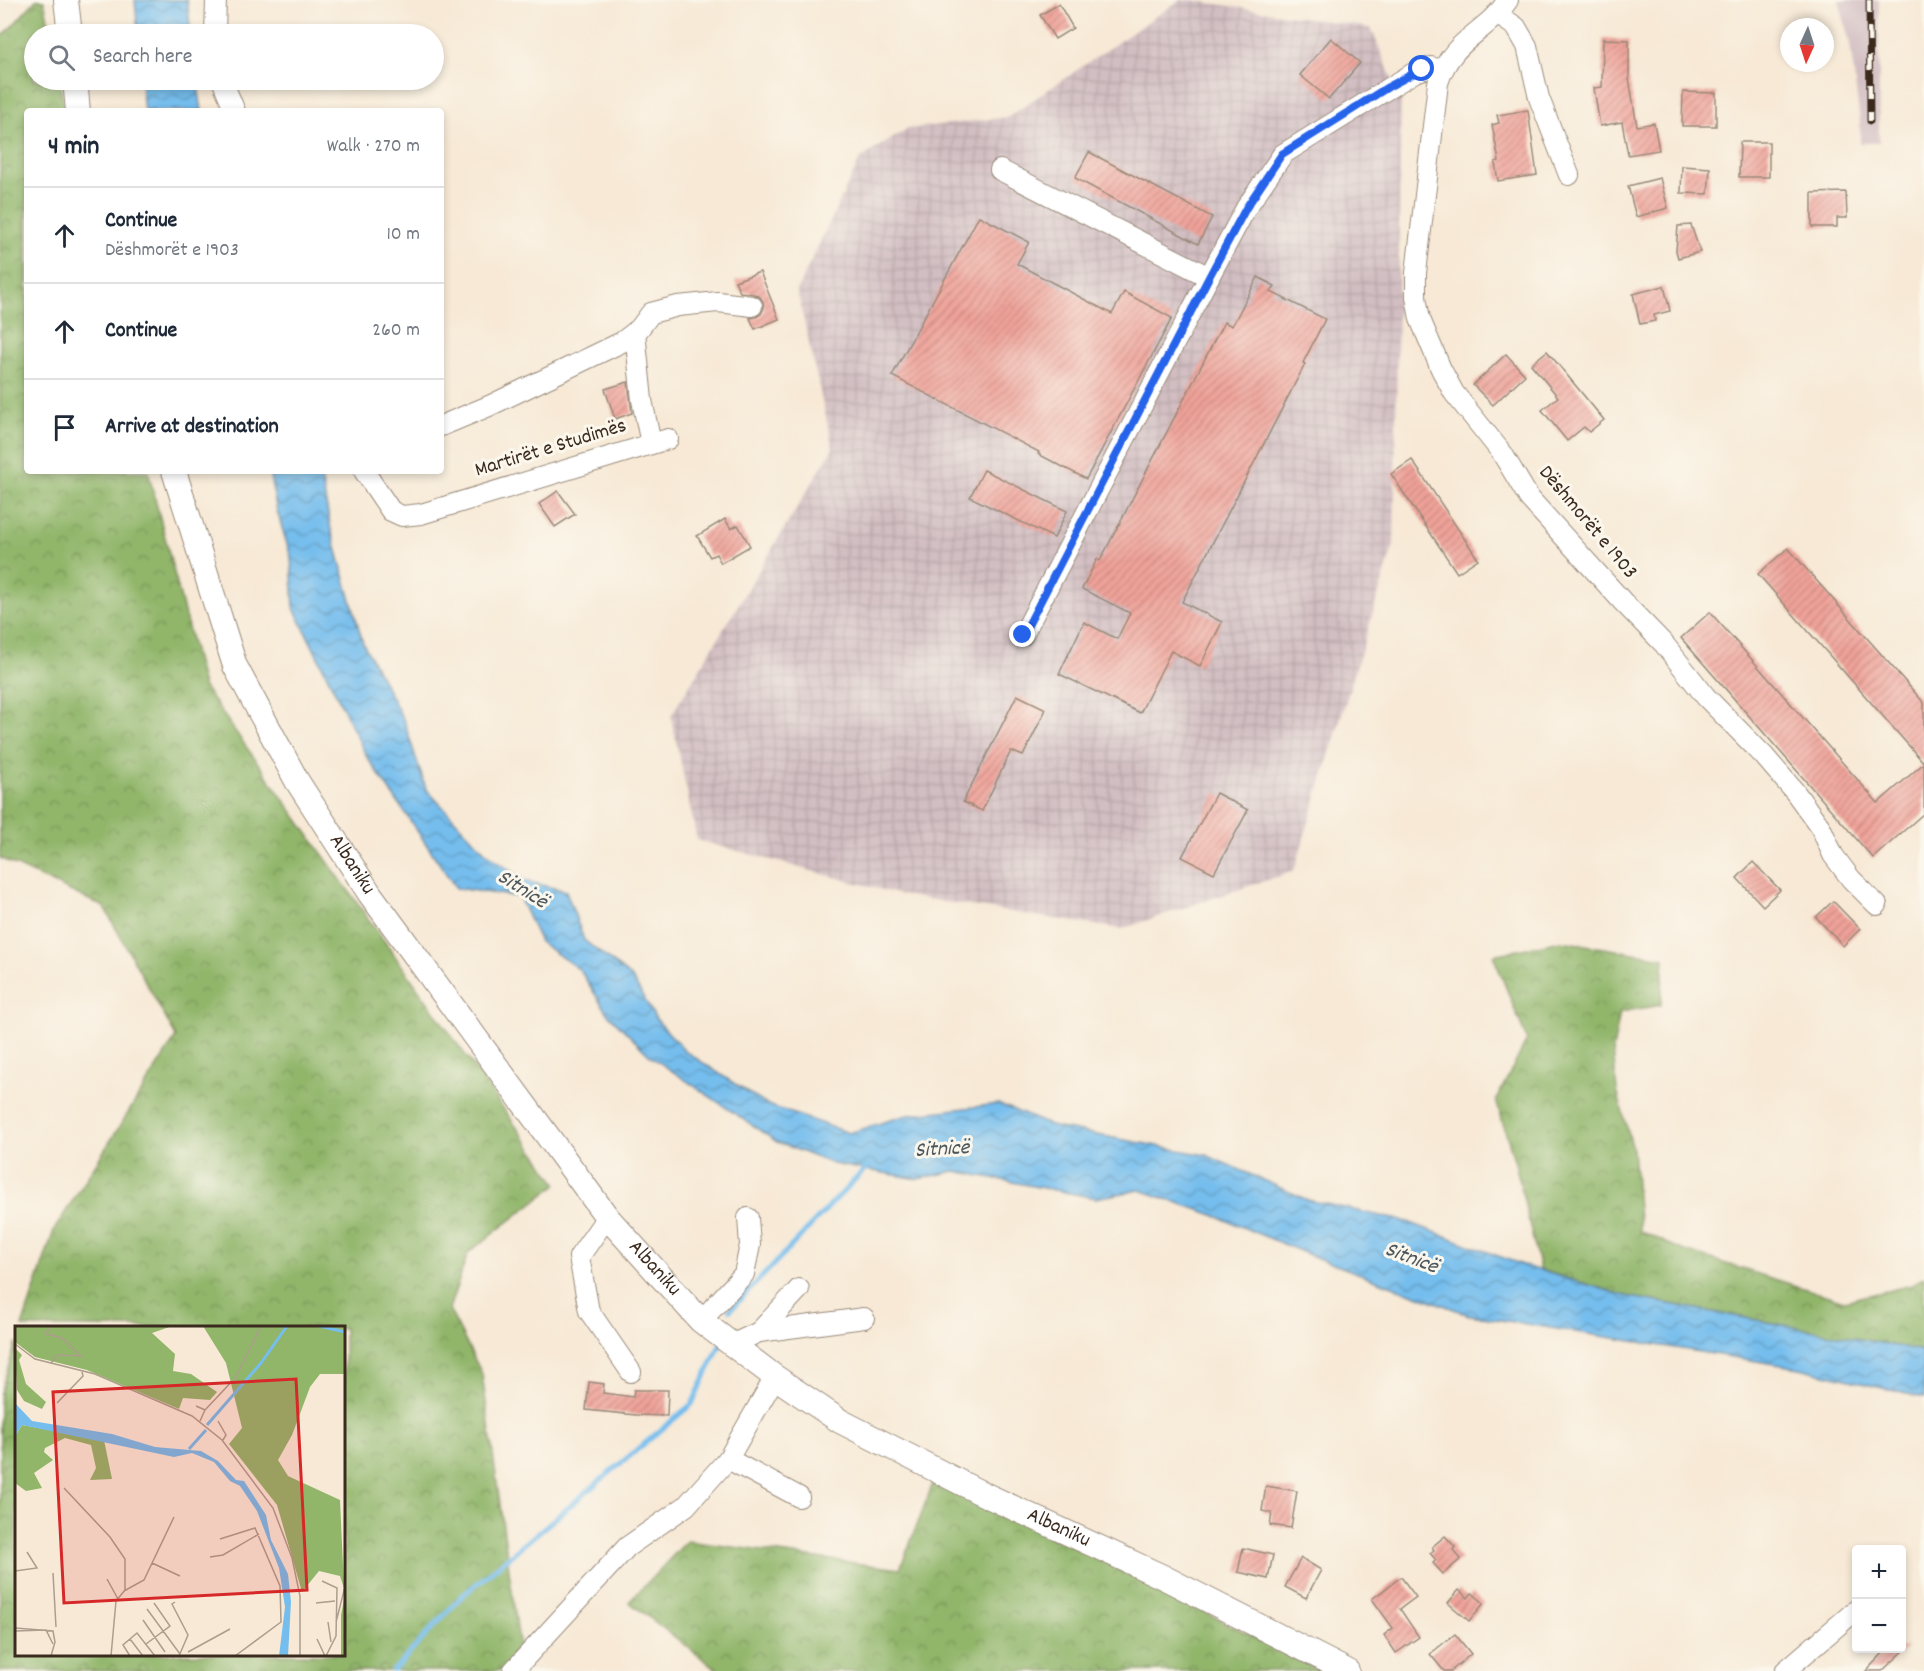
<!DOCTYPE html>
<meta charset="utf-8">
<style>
body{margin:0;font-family:Dekko,sans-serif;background:#f2f2f3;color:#1f2937}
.controls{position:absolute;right:18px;bottom:18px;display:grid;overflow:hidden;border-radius:6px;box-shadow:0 3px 9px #0003}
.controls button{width:54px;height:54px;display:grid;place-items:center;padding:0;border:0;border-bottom:2px solid #e0e1e3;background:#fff;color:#1f2937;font:30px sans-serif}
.compass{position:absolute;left:1780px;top:18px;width:54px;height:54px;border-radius:50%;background:#fff;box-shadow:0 3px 9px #0003;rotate:183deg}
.stop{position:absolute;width:18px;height:18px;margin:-14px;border:4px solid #2563eb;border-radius:50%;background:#fff}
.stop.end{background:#2563eb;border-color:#fff;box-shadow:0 2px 6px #0008}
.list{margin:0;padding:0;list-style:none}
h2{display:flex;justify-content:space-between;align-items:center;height:78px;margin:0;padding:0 24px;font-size:26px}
h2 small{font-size:20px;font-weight:400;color:#747a83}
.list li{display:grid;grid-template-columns:39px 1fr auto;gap:18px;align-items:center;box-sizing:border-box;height:96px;padding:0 24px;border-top:2px solid #e0e1e3}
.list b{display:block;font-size:22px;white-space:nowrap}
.list p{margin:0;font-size:20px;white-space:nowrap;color:#747a83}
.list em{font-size:20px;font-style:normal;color:#747a83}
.icon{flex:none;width:33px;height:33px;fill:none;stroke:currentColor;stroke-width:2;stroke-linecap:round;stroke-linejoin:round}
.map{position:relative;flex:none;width:1924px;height:1671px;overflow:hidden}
.search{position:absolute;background:#fff;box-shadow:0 3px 9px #0003;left:24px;top:24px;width:420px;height:66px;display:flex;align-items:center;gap:15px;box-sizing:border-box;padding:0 21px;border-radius:33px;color:#747a83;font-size:22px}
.panel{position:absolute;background:#fff;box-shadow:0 3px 9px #0003;left:24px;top:108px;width:420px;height:366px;border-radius:6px}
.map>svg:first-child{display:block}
.industrial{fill:url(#industrial-grid)}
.railway{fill:#d2bec2}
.forest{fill:url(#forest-crowns);stroke:#667044;stroke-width:1.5}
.water{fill:url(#water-waves);stroke:#587486;stroke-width:1.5}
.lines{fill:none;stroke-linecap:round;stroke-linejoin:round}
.stream{stroke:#75bded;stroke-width:5}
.building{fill:url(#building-hatch)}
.minor-casing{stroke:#998a7a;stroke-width:22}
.major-casing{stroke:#998a7a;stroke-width:26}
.minor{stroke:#fff;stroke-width:20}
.major{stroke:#fff;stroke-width:24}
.rail-casing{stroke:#3b2a1e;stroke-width:7}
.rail{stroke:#fbf7ec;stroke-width:4.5;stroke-dasharray:14;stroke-linecap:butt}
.route{stroke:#2563eb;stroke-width:8}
.labels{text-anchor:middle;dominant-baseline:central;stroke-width:6;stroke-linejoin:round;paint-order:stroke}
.street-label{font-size:21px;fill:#3b2a1e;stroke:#fbf7ec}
.water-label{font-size:22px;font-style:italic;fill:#4c565c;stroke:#fbf7ec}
.inset-river{fill:none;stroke:#75bded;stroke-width:3}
.inset-road{fill:none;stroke:#ac9d8c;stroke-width:1.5}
.view{fill:#d62828;fill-opacity:0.15;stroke:#d62828;stroke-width:3}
.inset-edge{fill:none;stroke:#3b2a1e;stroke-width:3}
</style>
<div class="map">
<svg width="1924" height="1671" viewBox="0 0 1924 1671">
<defs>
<pattern id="industrial-grid" width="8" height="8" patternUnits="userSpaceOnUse" patternTransform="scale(1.5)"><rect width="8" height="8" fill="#d2bec2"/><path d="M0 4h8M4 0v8" fill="none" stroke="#b5a3a6"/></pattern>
<pattern id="forest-crowns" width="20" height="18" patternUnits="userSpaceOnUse" patternTransform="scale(1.5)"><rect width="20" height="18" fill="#91b66a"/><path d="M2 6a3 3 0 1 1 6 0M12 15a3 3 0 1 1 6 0" fill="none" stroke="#789457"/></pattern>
<pattern id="water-waves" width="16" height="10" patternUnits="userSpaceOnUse" patternTransform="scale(1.5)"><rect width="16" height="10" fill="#75bded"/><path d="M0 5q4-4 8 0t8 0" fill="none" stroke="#619abf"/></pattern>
<pattern id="building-hatch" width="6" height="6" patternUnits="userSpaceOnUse" patternTransform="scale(1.5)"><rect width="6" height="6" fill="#f0a39a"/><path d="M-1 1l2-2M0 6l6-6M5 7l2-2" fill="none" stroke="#c4857d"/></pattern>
</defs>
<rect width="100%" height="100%" fill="#fbf7ec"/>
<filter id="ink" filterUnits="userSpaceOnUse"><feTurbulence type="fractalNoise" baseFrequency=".0167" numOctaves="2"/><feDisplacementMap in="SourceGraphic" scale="12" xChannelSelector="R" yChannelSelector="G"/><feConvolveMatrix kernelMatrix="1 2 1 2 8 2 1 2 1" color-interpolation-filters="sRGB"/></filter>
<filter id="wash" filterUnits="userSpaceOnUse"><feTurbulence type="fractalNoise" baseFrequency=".008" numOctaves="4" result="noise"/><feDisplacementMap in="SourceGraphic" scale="24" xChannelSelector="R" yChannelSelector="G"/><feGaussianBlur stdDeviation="1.35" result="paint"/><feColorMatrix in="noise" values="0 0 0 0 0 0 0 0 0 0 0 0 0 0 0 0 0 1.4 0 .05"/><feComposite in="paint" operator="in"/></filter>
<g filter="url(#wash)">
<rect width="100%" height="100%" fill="#f7e9d6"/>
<polygon class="industrial" points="1180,0 1191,0 1371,28 1401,100 1394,544 1294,871 1121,929 901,895 697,840 671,716 833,448 797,290 860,159 907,129 1008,117"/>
<polygon class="railway" points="1839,0 1879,0 1879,143 1860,143 1860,121 1850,44"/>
<g class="forest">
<polygon points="36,0 44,0 51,34 34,34 34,80 59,80 65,111 27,111 27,471 148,471 203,686 557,1184 468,1253 449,1309 482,1374 523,1671 0,1671 0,1393 16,1343 16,1654 344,1654 344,1328 22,1327 54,1230 176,1037 104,907 0,858 0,39"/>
<polygon points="1561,941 1664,958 1661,1005 1620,1012 1613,1049 1617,1091 1633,1150 1640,1231 1682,1250 1844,1301 1912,1285 1924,1277 1924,1351 1626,1296 1540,1270 1516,1166 1496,1100 1527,1040 1493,955"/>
<polygon points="935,1478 1323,1671 719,1671 629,1602 687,1541 900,1569"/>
</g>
<g class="water">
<polygon points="135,0 187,0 191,34 138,34"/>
<polygon points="141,80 197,80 202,111 144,111"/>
<polygon points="269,471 320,471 331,530 363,643 404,721 426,789 487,854 525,881 566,891 584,940 632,978 656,1019 685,1051 765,1104 849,1133 907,1115 999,1104 1054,1127 1206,1155 1308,1200 1408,1222 1525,1266 1626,1296 1924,1351 1924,1398 1800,1368 1470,1315 1312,1256 1211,1214 1140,1190 1096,1198 955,1171 918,1179 833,1164 777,1142 650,1056 607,1013 580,970 540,942 519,897 456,888 367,757 294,608 291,557 277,511"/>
</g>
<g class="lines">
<g class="stream">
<polyline points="730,1310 868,1166"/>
<polyline points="393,1671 462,1596 692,1404 720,1345"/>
</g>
</g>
<g id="blocks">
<g class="building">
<polygon points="1059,4 1073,28 1055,39 1040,15"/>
<polygon points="1331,38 1360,63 1329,99 1300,75"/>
<polygon points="1603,39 1629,40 1629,78 1637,126 1654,123 1659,150 1628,155 1622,122 1600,126 1594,88 1602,87"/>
<polygon points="1683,92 1716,93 1716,126 1682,126"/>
<polygon points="1528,110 1537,175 1498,181 1495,162 1499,161 1492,125 1499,123 1497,115"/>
<polygon points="1740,142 1769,142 1769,177 1739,177"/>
<polygon points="1089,152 1212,217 1198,244 1075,178"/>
<polygon points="1682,166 1710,168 1708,194 1681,193"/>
<polygon points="1660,178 1668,208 1636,217 1628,186"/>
<polygon points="1846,192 1847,218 1837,218 1837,227 1812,227 1812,193"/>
<polygon points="979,216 1029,242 1017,264 1112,314 1124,292 1172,318 1086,479 1038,454 1039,452 892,376"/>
<polygon points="1691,225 1700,252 1678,258 1676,251 1678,226"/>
<polygon points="760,272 779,319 755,329 750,318 756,317 761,314 764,308 763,302 760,297 754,294 740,292 735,281"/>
<polygon points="1258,277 1275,286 1271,292 1325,319 1303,363 1305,364 1182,602 1222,622 1200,666 1171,651 1140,713 1059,674 1084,622 1117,639 1130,613 1082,589 1097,559 1100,561 1224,322 1232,326"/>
<polygon points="1664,286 1670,311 1654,315 1655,321 1640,324 1633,294"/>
<polygon points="1547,351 1604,420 1589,432 1584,427 1567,441 1542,410 1558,397 1531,364"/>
<polygon points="1506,354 1525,375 1493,405 1473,385"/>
<polygon points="628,382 632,413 615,419 605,389"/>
<polygon points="1412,460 1478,559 1457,573 1391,474"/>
<polygon points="984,470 1067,511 1054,538 970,497"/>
<polygon points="558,491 575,514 555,527 539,504"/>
<polygon points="725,519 731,529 738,525 750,546 721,563 716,554 710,557 697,536"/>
<polygon points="1788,548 1924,703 1924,813 1873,858 1681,638 1710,612 1878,803 1924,763 1758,574"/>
<polygon points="1017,695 1046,709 1023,756 1011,751 982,811 963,802"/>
<polygon points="1216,793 1248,810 1214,873 1182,857"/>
<polygon points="1753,862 1780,890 1763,906 1737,878"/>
<polygon points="1833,901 1860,929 1843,946 1816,917"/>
<polygon points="589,1382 604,1384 603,1393 633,1397 634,1390 668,1390 667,1416 636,1415 586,1410"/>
<polygon points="1266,1486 1297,1491 1291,1528 1270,1525 1272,1513 1262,1511"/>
<polygon points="1445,1536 1455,1547 1453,1550 1461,1559 1443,1574 1433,1563 1436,1560 1430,1553 1434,1550 1432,1547"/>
<polygon points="1243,1548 1273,1555 1268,1579 1238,1572"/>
<polygon points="1301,1558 1321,1570 1306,1598 1285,1587"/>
<polygon points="1401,1577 1416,1597 1400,1609 1419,1637 1396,1653 1384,1635 1393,1628 1372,1599"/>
<polygon points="1459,1590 1468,1598 1472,1593 1484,1603 1469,1621 1448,1603"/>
<polygon points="1455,1634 1471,1654 1451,1671 1444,1671 1430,1654"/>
<polygon points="1888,1648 1907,1648 1882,1671 1866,1671"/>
</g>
</g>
</g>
<g filter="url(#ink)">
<use href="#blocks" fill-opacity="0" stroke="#998a7a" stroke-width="1.5"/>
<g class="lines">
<defs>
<g id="minor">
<path d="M1508,0C1486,34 1452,38 1438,83L1416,273V297L1420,319L1441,369L1454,393L1502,453L1529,498L1623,602L1664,644L1706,697L1764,756L1795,792L1821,828L1833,855L1851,879L1877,905"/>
<polyline points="1497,14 1516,27 1527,46 1539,98 1569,175"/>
<polyline points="215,34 216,0"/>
<polyline points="222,80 235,111"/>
<polyline points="1000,170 1209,277"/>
<polyline points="635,332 642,400 651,444"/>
<polyline points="441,426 489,406 622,342 639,329 651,313 678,306 718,302 752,306"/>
<polyline points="364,471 391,511 402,516 421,514 668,439"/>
<polyline points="1023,635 1209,277 1246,208 1283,154 1415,72 1431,67 1442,71"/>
<polyline points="607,1217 579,1257 589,1311 631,1372"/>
<polyline points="701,1321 744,1274 750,1245 748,1218"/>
<polyline points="759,1332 799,1289"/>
<polyline points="731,1345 759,1332 864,1318"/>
<polyline points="775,1377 728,1459 799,1497"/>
<polyline points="513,1671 627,1547 686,1506 728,1459"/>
<polyline points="1785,1671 1856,1610"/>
</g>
<g id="major">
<polyline points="66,0 70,34"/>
<polyline points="75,80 78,111"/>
<path id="s1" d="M174,471L235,666L297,781L370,894L607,1217L701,1321L775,1377L840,1421L977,1491L1163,1577L1347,1671"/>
</g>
</defs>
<use href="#minor" class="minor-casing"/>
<use href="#major" class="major-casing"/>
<use href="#minor" class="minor"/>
<use href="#major" class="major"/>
<defs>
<polyline id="rail" points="1869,0 1870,121"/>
</defs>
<use href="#rail" class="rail-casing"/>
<use href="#rail" class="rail"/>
</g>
</g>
<g class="lines" filter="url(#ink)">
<polyline class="route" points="1023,635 1209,277 1246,208 1282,154 1388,87 1422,69"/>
</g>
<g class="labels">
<g class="street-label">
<text transform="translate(551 449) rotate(-17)">Martirët e Studimës</text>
<text transform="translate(1587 523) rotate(50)">Dëshmorët e 1903</text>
<text stroke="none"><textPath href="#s1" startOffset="435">Albaniku</textPath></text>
<text stroke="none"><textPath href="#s1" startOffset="940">Albaniku</textPath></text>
<text stroke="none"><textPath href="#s1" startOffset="1425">Albaniku</textPath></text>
</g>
<g class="water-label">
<text transform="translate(522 890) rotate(32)">Sitnicë</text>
<text transform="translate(942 1150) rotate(-3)">Sitnicë</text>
<text transform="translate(1411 1259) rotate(21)">Sitnicë</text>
</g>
</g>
<g transform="translate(15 1326)">
<rect width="330" height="330" fill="#f7e9d6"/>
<path d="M0,0H157L137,7L160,28L158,45L176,48L202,66L195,74L168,72L164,83L72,44L20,31L0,16ZM188,0H330V48H305L295,61L277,109L263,134L273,150L325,174L329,262L325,250L304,245L287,266L262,179L214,118L227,102L211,37ZM0,22L7,29L4,34L11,58L31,76L27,83L9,75L2,64ZM7,99L89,114L97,153L75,154L81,142L76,119L50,112L30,122L29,126L38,134L19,147L27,162L11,165L0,157V110ZM330,268V330H326V289Z" fill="#91b66a"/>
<path d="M0,77L17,95L97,108L140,121L186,125L203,135L221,154L229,155L251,189L256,214L273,248L276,276L273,330H264L270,281L264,242L242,185L225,160L215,155L199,136L177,127L159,131L7,99L0,110Z" fill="#75bded"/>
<path class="inset-river" d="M304,0L330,6M192,99L246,37L272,0M174,123L191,104"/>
<path class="inset-road" d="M35,0L31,8L47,12L66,30L43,29L36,37M0,18L20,33L80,48L177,90L207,114L258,182L277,232L285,270V330M42,77L68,50L67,46M181,80L190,84L185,95M190,84L221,51L246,0M203,95L211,109L208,114M49,162L95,211L110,233V264L101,275L96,330M205,213L240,202L265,260L266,296L220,330M195,231L208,229L244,208M137,237L165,250M0,245L22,242L12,226M38,247L41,301M92,253L103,273M307,255L322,262L321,310L311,330M109,265L129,254L159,191M160,276L157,278L173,309L164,330M301,277L320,275M132,283L165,328M128,294L150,326M313,296L316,316M321,296L330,261M0,302L38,305L40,316L36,330M0,305L31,304L38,318M115,313L128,330M302,313L310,330M131,318L155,300L139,277M173,326L215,303M8,330H34M115,330L108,319L122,307L140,330"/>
<path class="view" d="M281,53L292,264L49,277L38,66Z"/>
<rect width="330" height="330" class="inset-edge"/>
</g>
</svg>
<div class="controls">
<button>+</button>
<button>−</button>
</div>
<svg class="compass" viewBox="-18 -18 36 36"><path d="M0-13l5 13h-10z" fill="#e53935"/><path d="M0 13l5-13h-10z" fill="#747a83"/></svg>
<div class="stop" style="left:1422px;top:69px"></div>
<div class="stop end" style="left:1023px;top:635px"></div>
<div class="search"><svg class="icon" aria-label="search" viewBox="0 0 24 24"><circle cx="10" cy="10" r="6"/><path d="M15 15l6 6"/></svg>Search here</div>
<section class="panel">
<h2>4 min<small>Walk · 270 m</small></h2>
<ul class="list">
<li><svg class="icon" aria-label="ahead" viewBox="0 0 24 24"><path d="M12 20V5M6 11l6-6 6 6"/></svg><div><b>Continue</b><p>Dëshmorët e 1903</p></div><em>10 m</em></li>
<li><svg class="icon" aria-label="ahead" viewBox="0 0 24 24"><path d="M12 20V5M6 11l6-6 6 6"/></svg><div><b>Continue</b></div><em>260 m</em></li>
<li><svg class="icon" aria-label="arrive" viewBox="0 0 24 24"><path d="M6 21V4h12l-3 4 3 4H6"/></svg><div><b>Arrive at destination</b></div></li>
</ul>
</section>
</div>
